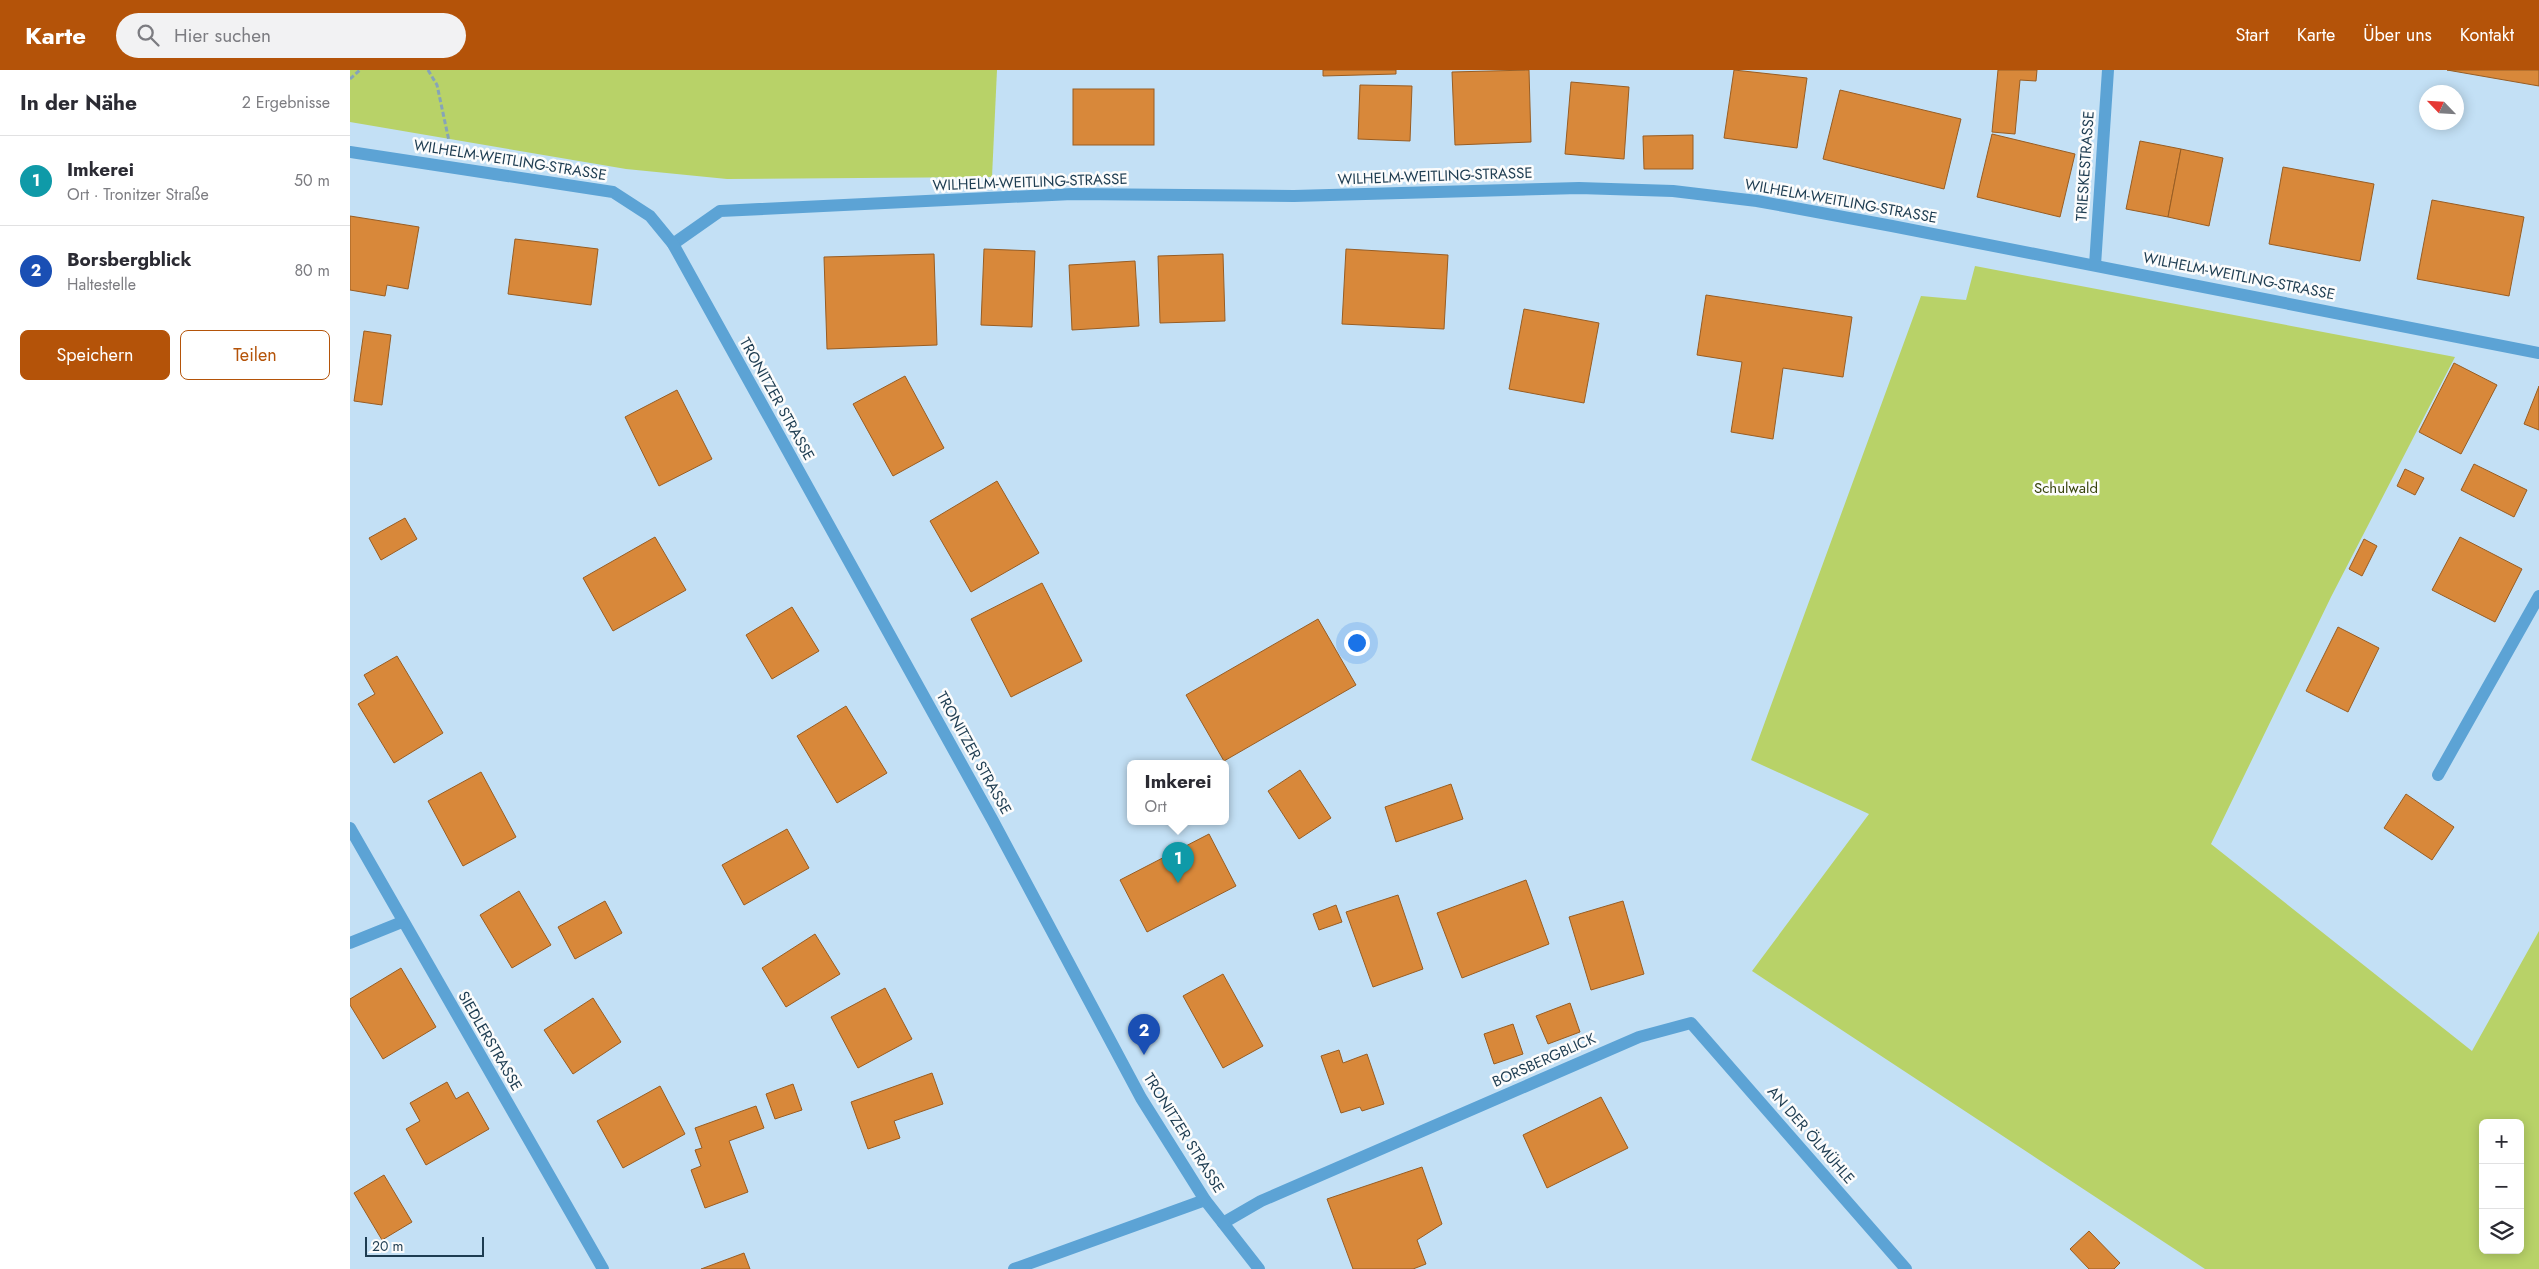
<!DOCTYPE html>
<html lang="de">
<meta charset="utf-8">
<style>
body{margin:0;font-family:Jost,sans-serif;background:#f2f2f3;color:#2b2b33}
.controls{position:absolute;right:15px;bottom:15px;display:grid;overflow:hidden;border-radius:8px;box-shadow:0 2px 12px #0003}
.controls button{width:45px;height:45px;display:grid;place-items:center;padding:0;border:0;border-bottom:1px solid #e1e1e2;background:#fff;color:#2b2b33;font:25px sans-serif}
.compass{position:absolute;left:2069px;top:15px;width:45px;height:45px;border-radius:50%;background:#fff;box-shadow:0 2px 12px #0003;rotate:295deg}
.scale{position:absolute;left:15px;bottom:12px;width:119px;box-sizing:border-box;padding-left:5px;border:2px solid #1d3c51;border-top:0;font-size:14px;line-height:18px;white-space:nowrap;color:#1d3c51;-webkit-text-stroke:4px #fcfcfc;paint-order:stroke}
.you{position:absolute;left:1006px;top:572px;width:18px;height:18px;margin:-12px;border:4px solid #fff;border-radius:50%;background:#1a73e8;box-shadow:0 0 0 8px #1a73e833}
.badge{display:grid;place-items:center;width:32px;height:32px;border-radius:50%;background:#b45309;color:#fff;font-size:16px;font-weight:700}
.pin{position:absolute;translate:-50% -41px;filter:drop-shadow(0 1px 2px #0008)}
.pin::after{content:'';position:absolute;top:26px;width:18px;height:15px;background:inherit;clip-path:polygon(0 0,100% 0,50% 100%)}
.popup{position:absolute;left:777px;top:690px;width:102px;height:65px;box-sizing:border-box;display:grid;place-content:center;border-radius:8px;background:#fff;filter:drop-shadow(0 1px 4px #0005);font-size:16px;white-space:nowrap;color:#7c7c81}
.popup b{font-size:19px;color:#2b2b33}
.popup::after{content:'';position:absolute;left:50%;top:100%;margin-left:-10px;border:10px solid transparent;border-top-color:#fff}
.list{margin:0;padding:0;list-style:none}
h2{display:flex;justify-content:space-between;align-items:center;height:65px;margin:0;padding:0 20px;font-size:21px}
h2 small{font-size:16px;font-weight:400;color:#7c7c81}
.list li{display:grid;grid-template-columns:32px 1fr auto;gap:15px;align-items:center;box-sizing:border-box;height:90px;padding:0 20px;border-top:1px solid #e1e1e2}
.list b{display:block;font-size:19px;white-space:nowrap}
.list p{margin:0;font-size:16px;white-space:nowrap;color:#7c7c81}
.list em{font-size:16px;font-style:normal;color:#7c7c81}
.actions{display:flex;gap:10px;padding:15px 20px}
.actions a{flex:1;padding:11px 0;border:1px solid #b45309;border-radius:8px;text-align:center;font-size:18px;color:#b45309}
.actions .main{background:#b45309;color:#fff}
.icon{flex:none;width:28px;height:28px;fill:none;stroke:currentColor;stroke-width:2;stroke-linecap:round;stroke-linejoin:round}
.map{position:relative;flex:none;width:2189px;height:1199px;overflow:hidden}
header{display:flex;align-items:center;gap:30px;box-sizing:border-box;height:70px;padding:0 25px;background:#b45309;color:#fff}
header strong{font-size:24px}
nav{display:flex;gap:28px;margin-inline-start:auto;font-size:18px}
.search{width:350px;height:45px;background:#f2f2f3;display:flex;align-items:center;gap:12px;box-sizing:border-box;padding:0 18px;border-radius:28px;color:#7c7c81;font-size:19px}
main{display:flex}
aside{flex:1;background:#fff}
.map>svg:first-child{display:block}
.green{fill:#b8d268;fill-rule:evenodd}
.building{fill:#d8883a;stroke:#985d23}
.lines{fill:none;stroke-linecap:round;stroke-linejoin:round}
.path{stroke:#86a4b9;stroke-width:3;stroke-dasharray:5 2.5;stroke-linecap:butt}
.service{stroke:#5ca3d5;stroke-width:12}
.minor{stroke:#5ca3d5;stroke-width:12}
.tertiary{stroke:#5ca3d5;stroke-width:12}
.labels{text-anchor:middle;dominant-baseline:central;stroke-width:5;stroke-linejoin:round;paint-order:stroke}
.street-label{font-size:15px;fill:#1d3c51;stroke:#fcfcfc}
.park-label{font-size:15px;fill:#39450d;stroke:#fcfcfc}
</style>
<header>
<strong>Karte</strong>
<div class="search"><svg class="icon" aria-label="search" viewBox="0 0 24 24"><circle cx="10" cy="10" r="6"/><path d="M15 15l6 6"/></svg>Hier suchen</div>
<nav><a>Start</a><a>Karte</a><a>Über uns</a><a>Kontakt</a></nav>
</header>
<main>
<aside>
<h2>In der Nähe<small>2 Ergebnisse</small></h2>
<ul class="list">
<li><span class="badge" style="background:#0f9aa8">1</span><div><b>Imkerei</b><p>Ort · Tronitzer Straße</p></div><em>50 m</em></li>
<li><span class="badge" style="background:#1a4fb4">2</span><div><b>Borsbergblick</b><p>Haltestelle</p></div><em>80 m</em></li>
</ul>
<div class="actions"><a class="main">Speichern</a><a>Teilen</a></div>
</aside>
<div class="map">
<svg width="2189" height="1199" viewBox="0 0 2189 1199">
<rect width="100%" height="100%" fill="#c3e0f5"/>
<g class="green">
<polygon points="0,0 647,0 642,107 377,109 276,99 0,52"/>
<path d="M1625,196L2105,287L1981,527L1861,774L2122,981L2189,861V1199H1855L1402,901L1519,744L1401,690L1571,226L1616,230ZM2133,1053H2170V1180H2133Z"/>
</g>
<g class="building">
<polygon points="973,0 1046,0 1046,4 973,6"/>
<polygon points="1179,0 1181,72 1105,75 1102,2"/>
<polygon points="1384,0 1457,8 1447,78 1374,68"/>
<polygon points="1648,0 1687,0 1686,11 1670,10 1665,64 1642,62"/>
<polygon points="2097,0 2189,0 2189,16"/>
<polygon points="1221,12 1279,17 1274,89 1215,84"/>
<polygon points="1010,15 1062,16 1060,71 1008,69"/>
<rect x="723" y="19" width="81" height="56"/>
<polygon points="1490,20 1611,49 1594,119 1473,89"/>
<polygon points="1642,64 1725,84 1710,147 1627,127"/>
<polygon points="1343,65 1343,99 1294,99 1293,66"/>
<polygon points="1790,71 1831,79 1818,147 1776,139"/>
<polygon points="1831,79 1873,88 1859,156 1818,147"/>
<polygon points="1933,97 2024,114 2010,191 1919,174"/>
<polygon points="2082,130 2174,147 2159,226 2067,209"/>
<polygon points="0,146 69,157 58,219 37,215 35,226 0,220"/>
<polygon points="165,169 248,179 241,235 158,224"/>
<polygon points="634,179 685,181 682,257 631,255"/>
<polygon points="996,179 1098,185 1094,259 992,254"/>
<polygon points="584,184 587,275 477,279 474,187"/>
<polygon points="873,184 875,251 810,253 808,186"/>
<polygon points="785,191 789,256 722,260 719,195"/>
<polygon points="1356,225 1502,247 1493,307 1433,298 1423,369 1381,362 1392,292 1347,285"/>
<polygon points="1174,239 1249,253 1234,333 1159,319"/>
<polygon points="14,261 41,265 32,335 4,331"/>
<polygon points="2104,293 2147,315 2111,384 2069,362"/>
<polygon points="555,306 594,378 543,406 503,334"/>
<polygon points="2189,316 2189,360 2174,354"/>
<polygon points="327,320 362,389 309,416 275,347"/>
<polygon points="2124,394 2177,420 2164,447 2111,420"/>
<polygon points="2055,399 2074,408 2065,425 2047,416"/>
<polygon points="647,411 689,483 621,522 580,451"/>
<polygon points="55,448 67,469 31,490 19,468"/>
<polygon points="305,467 336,520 263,561 233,508"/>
<polygon points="2110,467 2172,499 2145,552 2082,520"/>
<polygon points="2014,469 2027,476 2012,506 1999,499"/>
<polygon points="692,513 732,591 661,627 621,549"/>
<polygon points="442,537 469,581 422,609 396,565"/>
<polygon points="968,549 1006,615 874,691 836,625"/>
<polygon points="1988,557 2029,578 1998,642 1956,621"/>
<polygon points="47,586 93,663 44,693 8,634 25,624 14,605"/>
<polygon points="496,636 537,703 487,733 447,666"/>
<polygon points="950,700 981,748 949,769 918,721"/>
<polygon points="131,702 166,767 113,796 78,731"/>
<polygon points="1101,714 1113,749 1046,772 1035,737"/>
<polygon points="2056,724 2104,757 2082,790 2034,758"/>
<polygon points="437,759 459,798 394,835 372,795"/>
<polygon points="859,764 886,816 797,862 770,810"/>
<polygon points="1176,810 1199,874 1112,908 1087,843"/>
<polygon points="169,821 201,875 162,898 130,845"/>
<polygon points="1048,825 1073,899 1023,917 996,842"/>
<polygon points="255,831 272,863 225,889 208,857"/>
<polygon points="1273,831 1294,904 1241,920 1219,847"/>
<polygon points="986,835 992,852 969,860 963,844"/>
<polygon points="465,864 490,904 436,937 412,898"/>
<polygon points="51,898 86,957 33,989 0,935 0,929"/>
<polygon points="873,904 913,976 873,998 833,926"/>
<polygon points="535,918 562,969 508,998 481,947"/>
<polygon points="243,928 271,972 223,1004 194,960"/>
<polygon points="1220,933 1230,962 1198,974 1186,946"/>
<polygon points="1163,954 1173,984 1144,994 1134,964"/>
<polygon points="989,980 993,993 1017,984 1034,1034 1012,1041 1010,1037 991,1043 971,986"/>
<polygon points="582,1003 593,1034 544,1051 550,1068 518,1079 501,1032"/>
<polygon points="97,1012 106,1029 118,1022 139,1059 76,1095 56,1059 70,1051 60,1033"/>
<polygon points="443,1014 452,1040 425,1049 416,1024"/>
<polygon points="310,1016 335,1064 273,1098 247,1051"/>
<polygon points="1251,1027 1278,1078 1197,1118 1173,1065"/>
<polygon points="406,1036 414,1058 379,1071 398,1122 355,1138 341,1100 351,1096 345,1080 352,1078 345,1058"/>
<polygon points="1072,1097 1092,1154 1067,1170 1076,1194 1063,1199 1003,1199 977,1129"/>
<polygon points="34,1105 62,1152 32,1170 4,1123"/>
<polygon points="1739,1161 1770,1193 1764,1199 1739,1199 1720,1179"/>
<polygon points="394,1183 400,1199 351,1199"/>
</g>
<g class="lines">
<g class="path">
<polyline points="78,0 87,15 99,71"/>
<polyline points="0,9 10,0"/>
</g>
<polyline class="service" points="2088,705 2189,526"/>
<g class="minor">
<polyline points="323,174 370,141 722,124 944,126 1229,118 1323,121 1407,131 1542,156 2189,283"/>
<polyline points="1745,195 1758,0"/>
<polyline points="0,758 253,1199"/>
<polyline points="0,873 52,852"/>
<polyline points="873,1153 911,1131 1289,967 1341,953 1556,1199"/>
<polyline points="664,1199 855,1130"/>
</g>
<polyline class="tertiary" points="0,82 263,122 300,146 323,174 643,751 791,1028 855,1130 909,1199"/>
</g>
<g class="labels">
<g class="street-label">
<text transform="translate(160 90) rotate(9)">WILHELM-WEITLING-STRASSE</text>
<text transform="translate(1735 96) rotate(-86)">TRIESKESTRASSE</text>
<text transform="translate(1085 106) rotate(-2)">WILHELM-WEITLING-STRASSE</text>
<text transform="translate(680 112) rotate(-2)">WILHELM-WEITLING-STRASSE</text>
<text transform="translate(1491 131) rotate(10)">WILHELM-WEITLING-STRASSE</text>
<text transform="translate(1889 206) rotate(11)">WILHELM-WEITLING-STRASSE</text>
<text transform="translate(427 329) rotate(61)">TRONITZER STRASSE</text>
<text transform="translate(624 683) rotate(61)">TRONITZER STRASSE</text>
<text transform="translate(140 971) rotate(60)">SIEDLERSTRASSE</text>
<text transform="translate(1194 990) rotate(-24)">BORSBERGBLICK</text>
<text transform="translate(834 1063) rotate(58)">TRONITZER STRASSE</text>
<text transform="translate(1461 1065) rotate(49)">AN DER ÖLMÜHLE</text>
</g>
<g class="park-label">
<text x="1716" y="418">Schulwald</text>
</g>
</g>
</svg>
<div class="controls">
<button>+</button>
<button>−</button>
<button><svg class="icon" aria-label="layers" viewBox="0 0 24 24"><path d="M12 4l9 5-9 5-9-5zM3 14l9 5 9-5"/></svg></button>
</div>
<svg class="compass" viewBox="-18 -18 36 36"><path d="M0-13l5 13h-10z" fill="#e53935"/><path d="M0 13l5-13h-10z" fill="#7c7c81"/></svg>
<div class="scale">20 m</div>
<div class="you"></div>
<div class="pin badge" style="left:828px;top:813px;background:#0f9aa8">1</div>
<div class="popup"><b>Imkerei</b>Ort</div>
<div class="pin badge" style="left:794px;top:985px;background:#1a4fb4">2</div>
</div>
</main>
